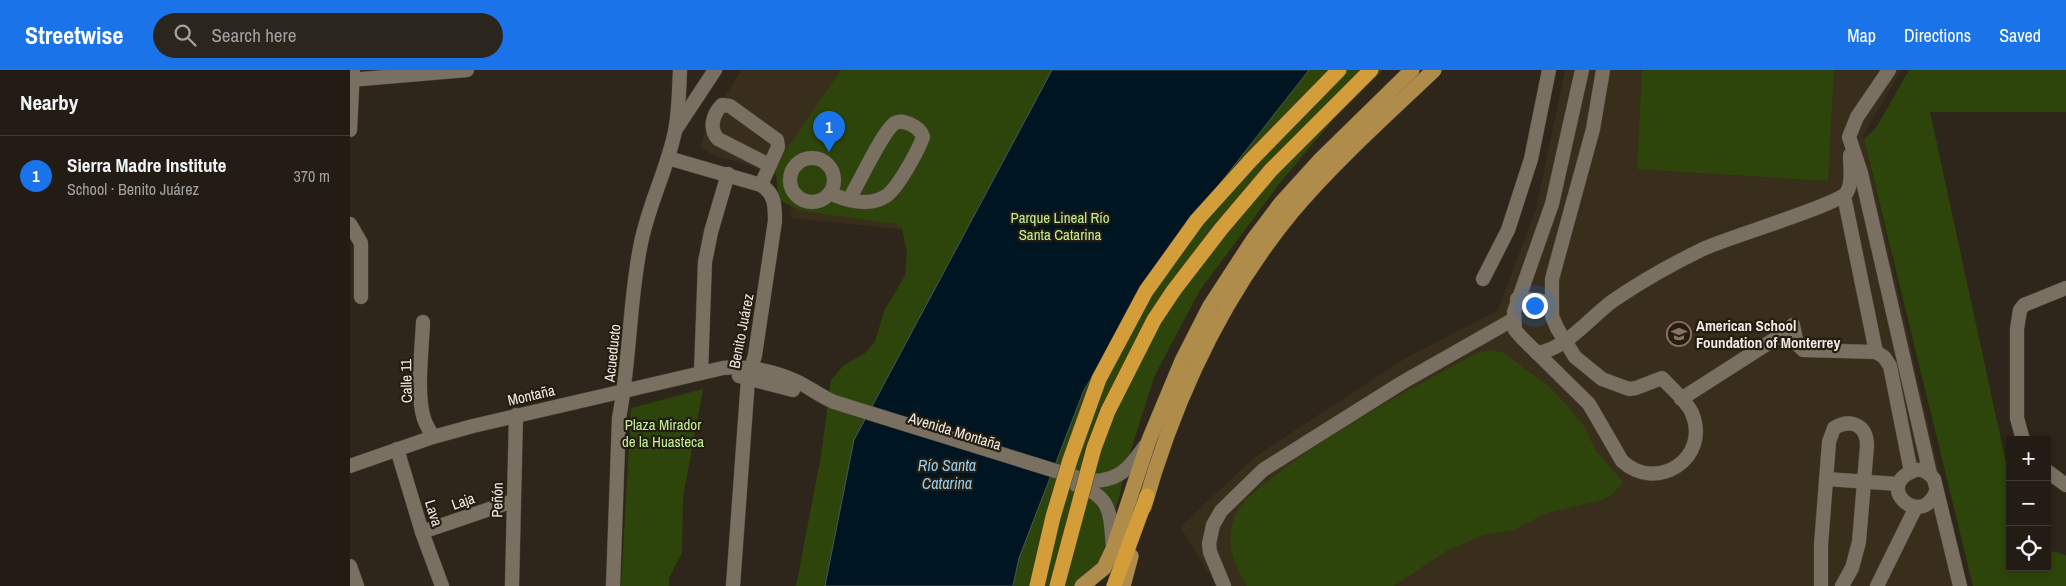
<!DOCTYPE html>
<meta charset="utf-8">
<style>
body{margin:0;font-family:"Archivo Narrow",sans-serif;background:#2a251d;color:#f1f3f6}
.controls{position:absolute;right:15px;bottom:15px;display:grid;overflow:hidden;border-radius:0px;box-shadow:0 2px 8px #0003}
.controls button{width:45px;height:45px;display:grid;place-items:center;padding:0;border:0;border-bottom:1px solid #3f3a34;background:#221c14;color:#f1f3f6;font:25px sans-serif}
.you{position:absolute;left:1184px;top:235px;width:18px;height:18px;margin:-12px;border:4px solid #fff;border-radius:50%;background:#1a73e8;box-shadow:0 0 0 8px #1a73e833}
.badge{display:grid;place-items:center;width:32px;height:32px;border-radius:50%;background:#1a73e8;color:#fff;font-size:16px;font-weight:700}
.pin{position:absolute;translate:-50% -41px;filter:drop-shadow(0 1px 2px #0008)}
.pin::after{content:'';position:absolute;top:26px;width:18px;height:15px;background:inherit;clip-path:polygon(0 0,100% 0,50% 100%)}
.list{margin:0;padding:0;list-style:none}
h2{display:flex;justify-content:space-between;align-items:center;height:65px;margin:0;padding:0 20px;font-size:21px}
h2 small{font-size:16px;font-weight:400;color:#a2a1a0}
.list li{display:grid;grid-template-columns:32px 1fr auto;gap:15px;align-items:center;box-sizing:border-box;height:80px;padding:0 20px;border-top:1px solid #3f3a34}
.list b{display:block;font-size:19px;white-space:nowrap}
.list p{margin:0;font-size:16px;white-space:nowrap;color:#a2a1a0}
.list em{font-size:16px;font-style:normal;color:#a2a1a0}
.icon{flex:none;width:28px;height:28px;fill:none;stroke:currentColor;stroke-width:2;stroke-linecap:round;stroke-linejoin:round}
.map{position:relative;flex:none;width:1716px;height:516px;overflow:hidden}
header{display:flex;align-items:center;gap:30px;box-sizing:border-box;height:70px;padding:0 25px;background:#1a73e8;color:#fff}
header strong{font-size:24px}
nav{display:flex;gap:28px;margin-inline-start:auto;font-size:18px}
.search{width:350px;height:45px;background:#2a251d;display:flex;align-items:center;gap:12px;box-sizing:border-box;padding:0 18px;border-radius:28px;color:#a2a1a0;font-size:19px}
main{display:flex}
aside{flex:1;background:#221c14}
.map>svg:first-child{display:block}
.built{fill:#392d1b}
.green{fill:#2d450a}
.water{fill:#001522;stroke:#48555c}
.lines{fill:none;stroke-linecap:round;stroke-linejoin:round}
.minor-casing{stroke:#4a443a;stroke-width:15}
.major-casing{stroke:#4a443a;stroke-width:16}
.highway-casing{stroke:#4a443a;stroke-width:16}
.minor{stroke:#7a7062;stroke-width:14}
.major{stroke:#af8c4a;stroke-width:15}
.highway{stroke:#d39e3a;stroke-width:15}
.highway-bridge-casing{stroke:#4a443a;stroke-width:16;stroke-linecap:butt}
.highway-bridge{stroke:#d39e3a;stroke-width:15}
.labels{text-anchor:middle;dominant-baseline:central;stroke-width:4.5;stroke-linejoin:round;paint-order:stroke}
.park-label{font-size:15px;fill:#c0ef91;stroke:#241d11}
.poi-label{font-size:15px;font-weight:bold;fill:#f0eae2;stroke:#241d11;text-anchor:start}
.street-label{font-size:15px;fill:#f0eae2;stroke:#241d11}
.water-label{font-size:16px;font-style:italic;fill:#94cef2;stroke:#241d11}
</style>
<header>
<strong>Streetwise</strong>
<div class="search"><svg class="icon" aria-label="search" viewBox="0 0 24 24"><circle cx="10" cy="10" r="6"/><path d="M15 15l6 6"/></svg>Search here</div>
<nav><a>Map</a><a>Directions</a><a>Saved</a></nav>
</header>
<main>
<aside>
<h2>Nearby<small></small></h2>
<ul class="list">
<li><span class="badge">1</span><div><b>Sierra Madre Institute</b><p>School · Benito Juárez</p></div><em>370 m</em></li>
</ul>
</aside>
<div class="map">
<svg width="1716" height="516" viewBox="0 0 1716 516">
<rect width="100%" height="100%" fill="#2e261a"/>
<g class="built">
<polygon points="392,0 648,0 555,160 442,148 441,138 426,105 383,90 366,87 350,77 361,47"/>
<polygon points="1215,0 1552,0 1513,65 1583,376 1618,516 867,516 830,457 906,386 1054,289 1148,240 1186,139"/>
</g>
<g class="green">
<polygon points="491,0 1033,0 983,50 933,109 850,220 805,305 776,395 770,424 743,516 446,516 471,386 481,310 494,295 514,284 525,272 534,241 555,206 557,182 552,159 546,154 452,141 429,130 425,96"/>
<polygon points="1292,0 1484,0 1478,111 1287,99"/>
<polygon points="1559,0 1716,0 1716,42 1580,42 1660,411 1660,497 1697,497 1697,480 1716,485 1716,516 1623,516 1514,69 1526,58"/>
<path d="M1142,280L1152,282L1199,316L1233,354L1246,381L1273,412L1263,424L1253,430L1196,443L1164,460L1131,466L1096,481L1044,516H897C884,494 875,475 884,448C890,431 909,418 923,407C986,358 1058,320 1129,282Z"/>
<polygon points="353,319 333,427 332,483 319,508 319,516 271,516 281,338"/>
</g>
<polygon class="water" points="702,0 959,0 821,176 734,320 669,488 663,516 475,516 504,370"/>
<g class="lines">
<defs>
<g id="minor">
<path d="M1232,0L1202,134L1164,242L1165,260L1172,268L1239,334L1272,391C1306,423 1361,389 1342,343C1336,330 1321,318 1312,308L1286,318L1279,319L1252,309L1225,287L1207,258L1202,246V209L1243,59L1253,0"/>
<polyline points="1539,0 1507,47 1499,67 1511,103 1580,404"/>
<polyline points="0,10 117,0"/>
<polyline points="326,59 365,0"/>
<polyline points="0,60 3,0"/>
<circle cx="462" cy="110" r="22"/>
<path d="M318,88L411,115C425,124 425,135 425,151L405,285L398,309L383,516"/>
<path d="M411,115L428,77L427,70L380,36L372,35C362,45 359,59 368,69L419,95"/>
<path d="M480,123C496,131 520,137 536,126C548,118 568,81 573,67C571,60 566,57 560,54C555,52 550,50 545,53C534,59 507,116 499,130"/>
<polyline points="1494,126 1526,282"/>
<polyline points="0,154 11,173 11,227"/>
<polyline points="1133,209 1158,160 1181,89 1199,0"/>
<polyline points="1167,229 1189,230 1202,236"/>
<path d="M73,252C72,279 66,324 74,349C76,355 80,361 83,367"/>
<polyline points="1443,255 1447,274 1453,280 1526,282 1534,287 1540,296 1561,402"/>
<path d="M1187,283C1217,279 1240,247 1264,230C1292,211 1322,194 1353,179C1375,168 1489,135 1497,122C1503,112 1500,96 1500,85"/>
<polyline points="351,303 355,192 361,162 378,104"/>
<polyline points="389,306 443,320"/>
<polyline points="1331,329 1434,263 1443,255"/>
<polyline points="1673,370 1667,348 1667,259 1670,240 1674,235 1716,218"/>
<polyline points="47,379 72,462 92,516"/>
<path d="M0,396L83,367L123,356L373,298C396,295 424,301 446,311C459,317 470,326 484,332L738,411C768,412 779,399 795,376"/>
<polyline points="1697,401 1716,415"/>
<polyline points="1476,409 1548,414"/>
<path d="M726,415C763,426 760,445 763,478"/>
<path d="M1586,422C1571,459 1524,417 1563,401C1571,397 1579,403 1584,409L1610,516"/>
<polyline points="72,462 163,431"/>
<polyline points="0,496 7,516"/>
<polyline points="162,516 166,345"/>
<path d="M263,516L269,348C280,292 279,234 290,178C297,137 317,101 325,61C329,41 329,20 330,0"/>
<polyline points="874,516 860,482 859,474 863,455 871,441 913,400 1053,312 1164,249"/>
<path d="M1471,516V475L1479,372L1484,358C1501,348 1517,355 1517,376L1509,472L1502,498L1492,516"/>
<polyline points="1527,516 1566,437"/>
</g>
<g id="major">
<path d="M794,437C824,331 872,227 942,142C983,93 1038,44 1084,0"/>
<polyline points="732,516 754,498 763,479 799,370 832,291 860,236 903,170 931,133 971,89 1062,0"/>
<polyline points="773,516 781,486"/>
</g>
<polyline id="highway" points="764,516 797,426"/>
</defs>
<use href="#minor" class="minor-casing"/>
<use href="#major" class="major-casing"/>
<use href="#highway" class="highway-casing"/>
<use href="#minor" class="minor"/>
<use href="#major" class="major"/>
<use href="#highway" class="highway"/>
<defs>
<g id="highway-bridge">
<polyline points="687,516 703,447 720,390 749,309 796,221 847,150 901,90 989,0"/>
<polyline points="707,516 744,378 758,341 804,250 824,220 871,159 921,100 1021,0"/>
</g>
</defs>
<use href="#highway-bridge" class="highway-bridge-casing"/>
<use href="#highway-bridge" class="highway-bridge"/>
</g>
<defs>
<symbol id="school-ring" viewBox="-11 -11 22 22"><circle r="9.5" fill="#241d11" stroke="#8d6e63" stroke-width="1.5"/><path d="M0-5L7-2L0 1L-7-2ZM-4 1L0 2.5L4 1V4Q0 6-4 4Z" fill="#8d6e63"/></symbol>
</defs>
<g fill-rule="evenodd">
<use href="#school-ring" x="1315" y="250" width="28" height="28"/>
</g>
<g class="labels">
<g class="park-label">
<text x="710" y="147">Parque Lineal Río<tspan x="710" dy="17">Santa Catarina</tspan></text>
<text x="313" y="354">Plaza Mirador<tspan x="313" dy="17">de la Huasteca</tspan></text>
</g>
<g class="poi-label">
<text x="1346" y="255">American School<tspan x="1346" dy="17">Foundation of Monterrey</tspan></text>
</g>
<g class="street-label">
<text transform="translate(391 261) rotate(-79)">Benito Juárez</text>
<text transform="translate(262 283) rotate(-84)">Acueducto</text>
<text transform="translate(56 311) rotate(-91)">Calle 11</text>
<text transform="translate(181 325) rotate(-13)">Montaña</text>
<text transform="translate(605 361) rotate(17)">Avenida Montaña</text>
<text transform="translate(147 430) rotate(-89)">Peñón</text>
<text transform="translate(113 431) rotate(-19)">Laja</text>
<text transform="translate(84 443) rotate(73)">Lava</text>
</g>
<g class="water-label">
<text x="597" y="395">Río Santa<tspan x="597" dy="18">Catarina</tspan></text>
</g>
</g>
</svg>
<div class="controls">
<button>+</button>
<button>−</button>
<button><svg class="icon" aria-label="locate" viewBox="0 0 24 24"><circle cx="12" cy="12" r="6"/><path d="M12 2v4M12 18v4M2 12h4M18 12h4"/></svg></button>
</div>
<div class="you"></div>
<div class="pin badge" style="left:479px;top:82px">1</div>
</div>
</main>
